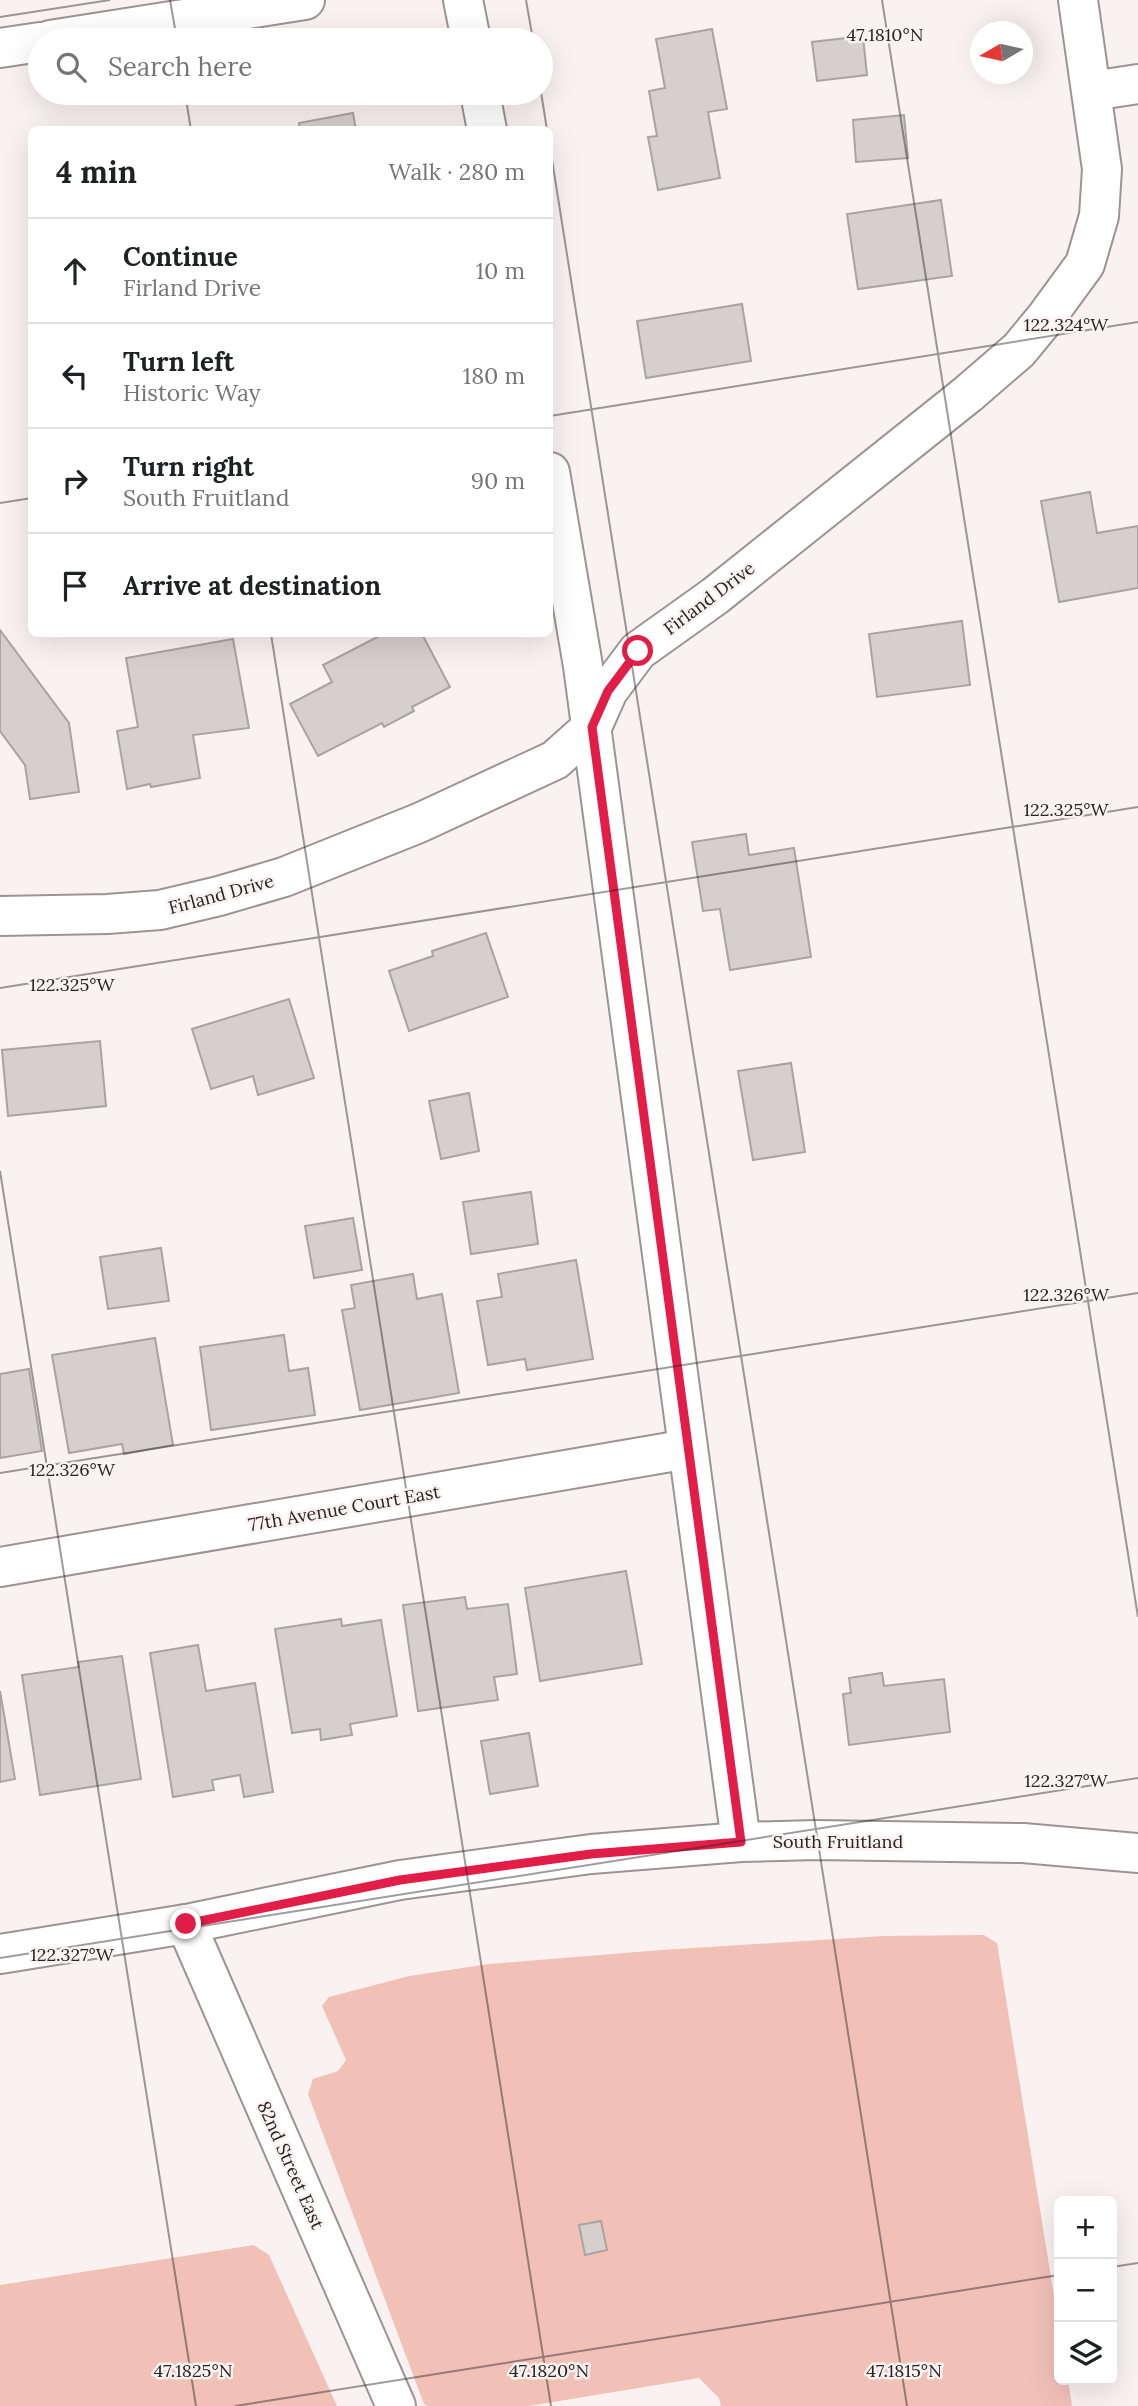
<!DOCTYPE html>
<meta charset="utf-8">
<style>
body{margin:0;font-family:Lora,serif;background:#f6f6f6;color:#202124}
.controls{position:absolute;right:21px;bottom:21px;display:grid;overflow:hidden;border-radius:10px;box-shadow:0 7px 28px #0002}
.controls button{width:63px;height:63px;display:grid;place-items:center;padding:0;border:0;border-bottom:2px solid #e0e0e0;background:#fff;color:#202124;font:35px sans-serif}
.compass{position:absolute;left:970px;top:21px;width:63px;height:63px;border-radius:50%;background:#fff;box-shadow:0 7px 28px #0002;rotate:261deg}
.stop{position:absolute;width:21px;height:21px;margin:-16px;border:5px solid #e11d48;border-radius:50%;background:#fff}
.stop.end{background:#e11d48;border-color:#fff;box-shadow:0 2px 7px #0008}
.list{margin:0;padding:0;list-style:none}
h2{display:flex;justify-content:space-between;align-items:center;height:91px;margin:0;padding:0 28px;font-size:30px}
h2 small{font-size:23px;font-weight:400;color:#757577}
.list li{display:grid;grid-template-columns:46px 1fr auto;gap:21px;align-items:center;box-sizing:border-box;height:105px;padding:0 28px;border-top:2px solid #e0e0e0}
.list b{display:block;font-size:26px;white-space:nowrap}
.list p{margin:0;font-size:23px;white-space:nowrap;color:#757577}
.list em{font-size:23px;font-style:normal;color:#757577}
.icon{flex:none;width:38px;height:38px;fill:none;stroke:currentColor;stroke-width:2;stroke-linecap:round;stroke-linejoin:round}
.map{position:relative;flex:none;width:1138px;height:2406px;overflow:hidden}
.search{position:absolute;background:#fff;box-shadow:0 7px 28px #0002;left:28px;top:28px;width:525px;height:77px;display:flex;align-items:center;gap:18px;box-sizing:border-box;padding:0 24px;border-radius:38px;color:#757577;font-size:26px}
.panel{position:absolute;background:#fff;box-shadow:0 7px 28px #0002;left:28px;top:126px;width:525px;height:511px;border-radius:10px}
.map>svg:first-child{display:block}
.green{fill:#f1c1b8}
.building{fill:#d7cfce;stroke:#aaa3a1;stroke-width:2}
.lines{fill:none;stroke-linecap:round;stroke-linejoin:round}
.minor-casing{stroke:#9c9492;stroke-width:42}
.tertiary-casing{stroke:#9c9492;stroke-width:42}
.minor{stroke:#fff;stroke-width:38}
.tertiary{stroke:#fff;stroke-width:38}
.route{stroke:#e11d48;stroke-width:9}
.ticks{fill:none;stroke:#272424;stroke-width:2;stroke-opacity:0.45}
.labels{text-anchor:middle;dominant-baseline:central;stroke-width:5;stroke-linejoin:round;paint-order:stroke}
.street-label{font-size:18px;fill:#272424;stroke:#faf2f0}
.ticks-label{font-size:18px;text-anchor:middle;fill:#272424;stroke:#faf2f0;stroke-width:5;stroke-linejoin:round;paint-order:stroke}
</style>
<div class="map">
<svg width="1138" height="2406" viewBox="0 0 1138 2406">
<rect width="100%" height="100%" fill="#faf2f0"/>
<g class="green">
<polygon points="984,1935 997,1943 1059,2327 1059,2380 1068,2380 1072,2406 721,2406 719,2398 699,2378 529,2406 427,2406 424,2404 308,2094 313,2079 338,2071 346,2060 322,2006 329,1997 409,1976 489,1964 661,1950 883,1936"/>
<polygon points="254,2245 269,2255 337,2406 0,2406 0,2285"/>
</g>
<g class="building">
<polygon points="712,29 727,109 708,112 720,178 658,190 648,137 657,136 649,91 665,88 656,39"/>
<polygon points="863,36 867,75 817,81 812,42"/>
<polygon points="353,113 356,130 300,130 299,123"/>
<polygon points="904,115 908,158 856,162 853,120"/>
<polygon points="941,200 952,276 858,289 847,214"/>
<polygon points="742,304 751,361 646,378 637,321"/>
<polygon points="1090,492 1097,533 1138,526 1138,588 1059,602 1041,501"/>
<polygon points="962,621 970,685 877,697 869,634"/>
<polygon points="0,630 69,723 79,792 30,799 25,765 0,731"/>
<polygon points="383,634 422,634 450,687 412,707 414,711 384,727 382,723 318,756 290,704 332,682 323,665"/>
<polygon points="233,639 249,728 193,735 200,778 151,787 150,784 127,789 117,731 138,727 126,658"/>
<polygon points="746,834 749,855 794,848 811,957 730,970 720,909 703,911 692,842"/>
<polygon points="486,933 508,997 409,1031 389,971 433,956 432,951"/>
<polygon points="289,999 314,1078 258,1095 253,1076 211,1089 192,1029"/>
<polygon points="100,1041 106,1106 8,1116 2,1050"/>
<polygon points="791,1063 805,1152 753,1160 738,1071"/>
<polygon points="469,1093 479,1151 441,1159 429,1101"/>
<polygon points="531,1192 538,1244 471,1254 463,1202"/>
<polygon points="353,1218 362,1270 314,1278 305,1226"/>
<polygon points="161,1248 169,1301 108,1309 100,1257"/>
<polygon points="576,1260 593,1359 527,1370 525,1359 488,1365 477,1301 502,1297 498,1274"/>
<polygon points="413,1274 417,1299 442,1294 459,1393 360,1410 342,1310 355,1308 351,1285"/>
<polygon points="284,1335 289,1371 308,1368 315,1415 211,1430 200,1347"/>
<polygon points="155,1338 173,1445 124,1454 122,1444 69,1453 52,1355"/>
<polygon points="29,1369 42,1451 0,1458 0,1374"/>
<polygon points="626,1571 642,1664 540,1681 525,1588"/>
<polygon points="465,1597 467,1609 508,1604 517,1674 494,1677 498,1700 418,1711 403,1605"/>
<polygon points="341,1619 342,1626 381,1620 397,1716 350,1724 352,1735 321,1740 320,1729 292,1733 275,1629"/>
<polygon points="198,1645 206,1691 255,1683 273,1792 244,1797 240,1775 212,1780 214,1790 173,1797 150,1653"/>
<polygon points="122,1656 141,1779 40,1795 22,1675 79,1667 78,1662"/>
<polygon points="882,1673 884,1686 944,1679 950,1732 849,1745 843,1694 851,1693 849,1678"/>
<polygon points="0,1691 15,1779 0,1782"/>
<polygon points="529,1733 538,1786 490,1794 481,1741"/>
<polygon points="601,2221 607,2250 585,2255 579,2225"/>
</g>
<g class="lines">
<defs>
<g id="minor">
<polyline points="463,0 471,40"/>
<polyline points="50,40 305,0"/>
<polyline points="0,48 40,42"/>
<polyline points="1092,91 1138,84"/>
<polyline points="480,93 487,130"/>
<polyline points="550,472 583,666 741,1842"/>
<polyline points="0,916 107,914 160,910 219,896 284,877 419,823 555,760 592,727 608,691 638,651 715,596 968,394 1019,350 1047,316 1085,264 1099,216 1102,169 1078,0"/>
<polyline points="0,1567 688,1449"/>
<polyline points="186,1924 396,2406"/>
</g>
<polyline id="tertiary" points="0,1954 186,1924 400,1880 591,1854 741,1842 815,1840 1023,1843 1138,1853"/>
</defs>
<use href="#minor" class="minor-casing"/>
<use href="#tertiary" class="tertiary-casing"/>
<use href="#minor" class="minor"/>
<use href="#tertiary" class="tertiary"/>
</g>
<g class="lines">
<polyline class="route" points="186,1924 400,1880 591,1854 741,1842 592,727 608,691 638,651"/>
</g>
<path class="ticks" d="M170,0L177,40M526,0L533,40M882,0L1138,1617M0,17L110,0M541,92L547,130M185,93L191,130M550,147L907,2406M550,416L1138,322M0,503L32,498M271,634L551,2406M0,988L1138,807M0,1171L196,2406M0,1473L1138,1293M0,1958L1138,1778M1112,2267L1138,2263M235,2406L1059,2275"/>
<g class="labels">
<g class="street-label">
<text transform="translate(709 598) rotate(-37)">Firland Drive</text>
<text transform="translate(221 894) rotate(-15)">Firland Drive</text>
<text transform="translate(344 1508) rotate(-10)">77th Avenue Court East</text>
<text x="838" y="1841">South Fruitland</text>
<text transform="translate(291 2165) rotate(66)">82nd Street East</text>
</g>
</g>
<g class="ticks-label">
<text x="885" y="41">47.1810°N</text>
<text x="1066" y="331">122.324°W</text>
<text x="1066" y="816">122.325°W</text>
<text x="72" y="991">122.325°W</text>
<text x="1066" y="1301">122.326°W</text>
<text x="72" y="1476">122.326°W</text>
<text x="1066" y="1787">122.327°W</text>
<text x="72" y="1961">122.327°W</text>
<text x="193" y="2377">47.1825°N</text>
<text x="549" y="2377">47.1820°N</text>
<text x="904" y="2377">47.1815°N</text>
</g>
</svg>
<div class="controls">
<button>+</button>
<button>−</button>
<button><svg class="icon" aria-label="layers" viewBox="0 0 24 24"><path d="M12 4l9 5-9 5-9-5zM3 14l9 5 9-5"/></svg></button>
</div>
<svg class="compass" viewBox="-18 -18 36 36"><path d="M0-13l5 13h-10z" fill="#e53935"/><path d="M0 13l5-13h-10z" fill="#757577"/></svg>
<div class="stop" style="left:638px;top:651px"></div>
<div class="stop end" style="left:186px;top:1924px"></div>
<div class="search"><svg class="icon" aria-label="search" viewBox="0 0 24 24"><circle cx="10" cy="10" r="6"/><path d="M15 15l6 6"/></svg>Search here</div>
<section class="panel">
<h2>4 min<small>Walk · 280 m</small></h2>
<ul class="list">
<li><svg class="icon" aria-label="ahead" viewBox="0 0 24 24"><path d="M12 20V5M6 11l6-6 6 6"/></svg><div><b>Continue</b><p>Firland Drive</p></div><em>10 m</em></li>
<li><svg class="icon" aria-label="left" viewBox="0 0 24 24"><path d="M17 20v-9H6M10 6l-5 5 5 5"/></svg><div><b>Turn left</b><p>Historic Way</p></div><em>180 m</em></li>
<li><svg class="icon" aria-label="right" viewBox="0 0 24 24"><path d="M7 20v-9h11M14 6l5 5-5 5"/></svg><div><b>Turn right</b><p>South Fruitland</p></div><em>90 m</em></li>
<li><svg class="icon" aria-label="arrive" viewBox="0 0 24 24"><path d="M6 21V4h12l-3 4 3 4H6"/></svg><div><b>Arrive at destination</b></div></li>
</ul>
</section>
</div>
